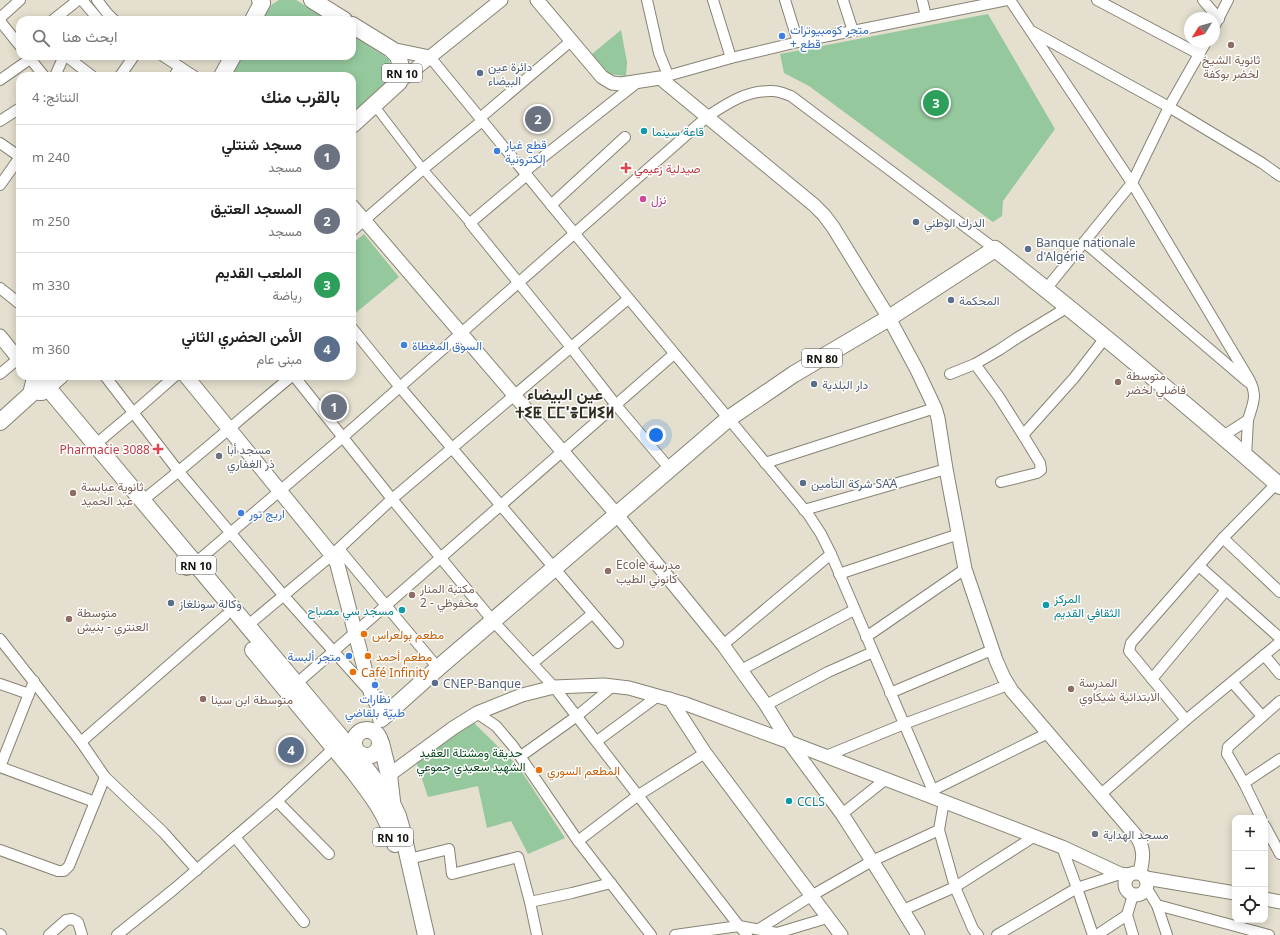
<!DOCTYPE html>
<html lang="ar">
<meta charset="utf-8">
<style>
body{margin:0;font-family:"Noto Sans",Vazirmatn,"Noto Sans Tifinagh",sans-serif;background:#f6f6f6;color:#222;direction:rtl}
.controls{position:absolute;right:12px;bottom:12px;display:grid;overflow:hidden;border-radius:8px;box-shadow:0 2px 10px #0003}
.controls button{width:36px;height:36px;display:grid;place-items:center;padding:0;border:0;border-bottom:1px solid #e0e0e0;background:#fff;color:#222;font:20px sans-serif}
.compass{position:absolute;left:1184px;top:12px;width:36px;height:36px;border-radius:50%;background:#fff;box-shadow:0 2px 10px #0003;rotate:233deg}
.you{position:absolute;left:656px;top:435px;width:14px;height:14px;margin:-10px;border:3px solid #fff;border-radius:50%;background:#1a73e8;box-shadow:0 0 0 6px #1a73e833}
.badge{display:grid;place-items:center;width:26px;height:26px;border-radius:50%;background:#c4353a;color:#fff;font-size:13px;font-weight:700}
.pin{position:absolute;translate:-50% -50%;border:2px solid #fff;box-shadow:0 1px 4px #0006}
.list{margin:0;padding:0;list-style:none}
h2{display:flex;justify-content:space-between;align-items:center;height:52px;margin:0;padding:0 16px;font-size:17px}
h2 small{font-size:13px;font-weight:400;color:#767676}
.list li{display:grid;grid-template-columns:26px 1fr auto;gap:12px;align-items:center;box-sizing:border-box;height:64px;padding:0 16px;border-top:1px solid #e0e0e0}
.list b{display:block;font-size:15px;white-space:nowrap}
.list p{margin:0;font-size:13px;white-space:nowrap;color:#767676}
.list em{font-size:13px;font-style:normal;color:#767676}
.icon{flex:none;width:22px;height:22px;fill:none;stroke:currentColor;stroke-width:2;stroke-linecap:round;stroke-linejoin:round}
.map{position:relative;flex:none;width:1280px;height:935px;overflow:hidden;direction:ltr}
.search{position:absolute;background:#fff;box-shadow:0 2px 10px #0003;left:16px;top:16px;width:340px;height:44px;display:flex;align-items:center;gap:10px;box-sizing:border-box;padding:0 14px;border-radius:12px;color:#767676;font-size:15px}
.panel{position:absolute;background:#fff;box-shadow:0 2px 10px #0003;left:16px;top:72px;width:340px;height:308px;border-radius:12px;direction:rtl}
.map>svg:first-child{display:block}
.green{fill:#95c89d}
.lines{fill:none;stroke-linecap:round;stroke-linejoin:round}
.pedestrian-casing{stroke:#888374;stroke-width:10}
.minor-casing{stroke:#888374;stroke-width:12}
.tertiary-casing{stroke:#888374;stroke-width:15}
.secondary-casing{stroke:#888374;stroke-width:16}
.primary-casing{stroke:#888374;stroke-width:18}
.pedestrian{stroke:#fff;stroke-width:8}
.minor{stroke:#fff;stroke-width:10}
.tertiary{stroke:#fff;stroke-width:13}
.secondary{stroke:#fff;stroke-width:14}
.primary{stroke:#fff;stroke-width:16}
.shop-dot{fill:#3f7fe0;stroke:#fff;stroke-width:1.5}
.education-dot{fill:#8d6e63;stroke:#fff;stroke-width:1.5}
.service-dot{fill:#5c6f8a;stroke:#fff;stroke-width:1.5}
.culture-dot{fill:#0f9aa8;stroke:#fff;stroke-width:1.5}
.health-dot{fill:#e0444e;stroke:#fff;stroke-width:1.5}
.hotel-dot{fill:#d1479c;stroke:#fff;stroke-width:1.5}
.worship-dot{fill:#6b7280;stroke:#fff;stroke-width:1.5}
.food-dot{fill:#e8710a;stroke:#fff;stroke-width:1.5}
.labels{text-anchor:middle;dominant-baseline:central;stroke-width:3;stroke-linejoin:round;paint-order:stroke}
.shield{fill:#fff;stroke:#595854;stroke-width:1}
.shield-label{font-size:11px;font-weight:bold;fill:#12100a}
.shop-label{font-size:12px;fill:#366cbe;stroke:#fff;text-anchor:start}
.education-label{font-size:12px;fill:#785e54;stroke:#fff;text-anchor:start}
.service-label{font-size:12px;fill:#4e5e75;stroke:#fff;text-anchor:start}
.culture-label{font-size:12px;fill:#0d838f;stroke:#fff;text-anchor:start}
.health-label{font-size:12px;fill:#be3a42;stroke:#fff;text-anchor:start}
.hotel-label{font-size:12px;fill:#b23c85;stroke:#fff;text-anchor:start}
.worship-label{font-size:12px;fill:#5b616d;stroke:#fff;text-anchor:start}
.food-label{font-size:12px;fill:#c56008;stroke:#fff;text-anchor:start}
.park-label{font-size:12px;fill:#09471e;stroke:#fff}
.district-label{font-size:16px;font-weight:bold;fill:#312d20;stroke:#fff}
</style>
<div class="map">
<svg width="1280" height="935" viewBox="0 0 1280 935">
<rect width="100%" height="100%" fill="#e4dfce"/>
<g class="green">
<polygon points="279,0 296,0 328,20 259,20 264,10"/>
<polygon points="988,14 1055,129 1003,201 1002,216 993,222 809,86 784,73 780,54"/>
<polygon points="621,30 627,62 626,76 608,74 592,54"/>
<polygon points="352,35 389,59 392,76 383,92 352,117 352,76 229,76 240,56 352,56"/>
<polygon points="364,234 399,277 352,316 352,244"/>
<polygon points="474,723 518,766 565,838 528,854 511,821 487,828 478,786 428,797 416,761"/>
</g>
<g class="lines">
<defs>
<polyline id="pedestrian" points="374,105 423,169 470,223"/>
<g id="minor">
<polyline points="82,0 98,19"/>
<polyline points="97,0 107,13 114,20"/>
<polyline points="647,0 659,53 668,75"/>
<polyline points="713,0 731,58"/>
<polyline points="785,0 798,42"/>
<polyline points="843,0 853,31"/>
<polyline points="922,0 926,16"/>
<path d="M1010,0L1132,183L1249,379C1258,396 1253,403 1248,420"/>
<polyline points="1097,0 1199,54"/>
<polyline points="1203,0 1219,19"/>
<polyline points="0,18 20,0"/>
<polyline points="53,20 78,0"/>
<polyline points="0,21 20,46"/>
<polyline points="1214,27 1228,0"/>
<polyline points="1033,32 1169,107 1262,163 1280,176"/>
<polyline points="28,56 44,76"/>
<polyline points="66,56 92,76"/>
<polyline points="163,56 194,76"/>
<polyline points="430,57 575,234 808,514 821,534 831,554 936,798"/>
<polyline points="55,76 64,56"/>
<polyline points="120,76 134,56"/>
<polyline points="174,76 180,67"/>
<polyline points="660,78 731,58 798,42 1007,0"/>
<polyline points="0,80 30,59"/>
<polyline points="480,118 571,41"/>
<polyline points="0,121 20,108"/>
<polyline points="0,143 20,157"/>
<polyline points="524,172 639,81"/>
<polyline points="527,175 470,223 570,346 616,405 670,469"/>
<polyline points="0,185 20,157"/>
<polyline points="551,205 625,137"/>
<polyline points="352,231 423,169 482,121"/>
<polyline points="1084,242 1248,382"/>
<polyline points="0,288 20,304"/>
<polyline points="1046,289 1132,183 1169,107 1206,42"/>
<polyline points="352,328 399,386 618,643"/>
<polyline points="975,364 999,397 1023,435 1074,378 1105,338"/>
<polyline points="0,374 18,359"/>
<polyline points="950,374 975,364 999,350 1017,338 1068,307"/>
<polyline points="105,376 179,472 284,596 370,692"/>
<polyline points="294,376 392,499 493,621 554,687 739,926 777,933 827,918"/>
<polyline points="1223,436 1248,420 1246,457"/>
<polyline points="96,444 134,412 175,376"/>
<polyline points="765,463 935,408"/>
<polyline points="1001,482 1037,473 1041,470 1040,463 1023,435"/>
<path d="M143,500C194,460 242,417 292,376"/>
<polyline points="804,510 946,469"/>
<polyline points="1223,538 1280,592"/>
<polyline points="339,549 438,668"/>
<polyline points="1199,566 1280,638"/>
<path d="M187,570L343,437L708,116C728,103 747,90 773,91C779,91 785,94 791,96L995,249"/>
<polyline points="839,574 959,534"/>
<polyline points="247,626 332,555 392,499 628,299"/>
<polyline points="866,637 965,569"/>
<polyline points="0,639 81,742 105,777 163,832 197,870"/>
<polyline points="723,645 831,554"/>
<polyline points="1264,655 1280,674"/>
<polyline points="533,663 592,614"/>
<polyline points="741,670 854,610"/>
<polyline points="1152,679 1226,590"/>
<polyline points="1232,682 1262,716"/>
<polyline points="0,684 29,694"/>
<polyline points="296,684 674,354"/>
<polyline points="890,693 992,650"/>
<polyline points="766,705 828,672 873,652"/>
<polyline points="477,713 496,726 513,746 578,841 651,935"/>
<polyline points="1186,720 1129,651 1131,643 1223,538 1277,483"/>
<polyline points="597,741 658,696"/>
<polyline points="81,742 225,616"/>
<polyline points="521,756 577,716 613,686"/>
<polyline points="826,756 904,724 1008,685"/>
<polyline points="0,767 95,802"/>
<polyline points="0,767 34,681"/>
<polyline points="1244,783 1280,759"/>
<polyline points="933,790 1048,733"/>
<polyline points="1100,795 1186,720 1280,642"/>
<polyline points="277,801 329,854"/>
<polyline points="842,814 886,779"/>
<polyline points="1261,818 1244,783 1229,757 1227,754 1228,747 1280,701"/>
<polyline points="1265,826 1280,854"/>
<polyline points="939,830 944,801"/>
<polyline points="235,837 304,922"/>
<polyline points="578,841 637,796 705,753"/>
<polyline points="1062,847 1077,888 1093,935"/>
<polyline points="0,850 58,871 64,871 69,866 105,777"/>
<polyline points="409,859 449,849 452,874 518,857 530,902"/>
<polyline points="1147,889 1157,905 1167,935"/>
<polyline points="1157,905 1269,935"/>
<polyline points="903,910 955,887 1035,836"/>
<polyline points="759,929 811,896 872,861 939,830 955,887 973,929 978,935"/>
<polyline points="0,934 1,935"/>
<polyline points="49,935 66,920 72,919 78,922 82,935"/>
<polyline points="117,935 173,890 277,801 334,748"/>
<polyline points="537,935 530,902 572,893 611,883"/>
<polyline points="675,935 739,926 747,935"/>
<polyline points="997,935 1077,888 1120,874"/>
<polyline points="1097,935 1127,915"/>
<polyline points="1133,935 1127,915 1133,895"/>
</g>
<g id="tertiary">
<path d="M537,0L602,77L612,83L621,84L660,78L814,205L824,215L833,227L889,318L917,370L935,408L938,418L946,469L965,569L996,660L1004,678L1012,691L1137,837C1145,850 1143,859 1140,873"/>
<polyline points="391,49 430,57 399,82"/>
<polyline points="430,57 501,0"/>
<polyline points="352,206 617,515 723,645 766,705 789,742 842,814 883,878 918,935"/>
<polyline points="0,336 20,361"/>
<polyline points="670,699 705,753 841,935"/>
<polyline points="389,775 453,728 477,713 522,695 554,687 604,685 629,688 686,704 789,742 1062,847 1120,874 1129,875"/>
<circle cx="1136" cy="884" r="11"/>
<polyline points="1146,878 1235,893"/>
<polyline points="1265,899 1280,902"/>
</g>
<polyline id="secondary" points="186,376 332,555 337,563 371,693 383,716"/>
<g id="primary">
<polyline points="312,0 344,20"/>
<polyline points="253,20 262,3 260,0"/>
<polyline points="352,25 391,49 398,56 402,70 399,82 352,125"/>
<polyline points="222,76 233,56"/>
<polyline points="38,376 345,742 390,799 398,816 402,830 426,935"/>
<polyline points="39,392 42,392 60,376"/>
<polyline points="0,422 31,394 34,382 38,376"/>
<path d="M253,650L354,772C371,794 388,816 395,844"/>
<path d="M381,719L438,668L728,419L794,374L889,318L995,249C1092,325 1187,405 1280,486"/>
<circle cx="367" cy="743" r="13"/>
<polyline points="381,743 389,775 392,801"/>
</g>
</defs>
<use href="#pedestrian" class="pedestrian-casing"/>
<use href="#minor" class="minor-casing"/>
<use href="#tertiary" class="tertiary-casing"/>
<use href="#secondary" class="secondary-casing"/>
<use href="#primary" class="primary-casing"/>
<use href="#pedestrian" class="pedestrian"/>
<use href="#minor" class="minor"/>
<use href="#tertiary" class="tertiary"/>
<use href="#secondary" class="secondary"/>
<use href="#primary" class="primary"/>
</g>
<g class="shop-dot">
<circle cx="782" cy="36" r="4"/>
<circle cx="497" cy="151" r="4"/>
<circle cx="404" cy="345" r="4"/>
<circle cx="241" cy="513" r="4"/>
<circle cx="349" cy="656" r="4"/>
<circle cx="375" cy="685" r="4"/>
</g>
<g class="education-dot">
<circle cx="1231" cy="45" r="4"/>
<circle cx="1118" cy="382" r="4"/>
<circle cx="73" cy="493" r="4"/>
<circle cx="608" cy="571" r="4"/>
<circle cx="412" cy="595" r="4"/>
<circle cx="69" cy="619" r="4"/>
<circle cx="1071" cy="689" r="4"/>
<circle cx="203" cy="699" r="4"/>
</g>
<g class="service-dot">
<circle cx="480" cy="73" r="4"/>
<circle cx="916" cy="222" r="4"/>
<circle cx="1028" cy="249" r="4"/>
<circle cx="951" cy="300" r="4"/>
<circle cx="814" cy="384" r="4"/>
<circle cx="803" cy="483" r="4"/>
<circle cx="171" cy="603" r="4"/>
<circle cx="435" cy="683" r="4"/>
</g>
<g class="culture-dot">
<circle cx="644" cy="131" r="4"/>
<circle cx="1046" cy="605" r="4"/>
<circle cx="402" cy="610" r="4"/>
<circle cx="789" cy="801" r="4"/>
</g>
<g class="health-dot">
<path d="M624 162h4v4h4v4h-4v4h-4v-4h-4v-4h4z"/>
<path d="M156 443h4v4h4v4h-4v4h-4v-4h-4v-4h4z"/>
</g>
<circle class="hotel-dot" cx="643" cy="199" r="4"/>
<g class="worship-dot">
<circle cx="219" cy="456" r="4"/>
<circle cx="1095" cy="834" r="4"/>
</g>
<g class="food-dot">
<circle cx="364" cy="634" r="4"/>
<circle cx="368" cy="656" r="4"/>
<circle cx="353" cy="672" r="4"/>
<circle cx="539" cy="770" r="4"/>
</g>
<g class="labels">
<g class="shield">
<rect x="382" y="64" width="40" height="18" rx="3"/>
<rect x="802" y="349" width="40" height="18" rx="3"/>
<rect x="176" y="556" width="40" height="18" rx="3"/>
<rect x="373" y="828" width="40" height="18" rx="3"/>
</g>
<g class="shield-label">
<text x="402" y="73">RN 10</text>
<text x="822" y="358">RN 80</text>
<text x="196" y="565">RN 10</text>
<text x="393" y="837">RN 10</text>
</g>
<g class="shop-label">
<text x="790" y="29">متجر كومبيوترات<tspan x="790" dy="14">+ قطع</tspan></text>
<text x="505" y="144">قطع غيار<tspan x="505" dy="14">إلكترونية</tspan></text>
<text x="412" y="345">السوق المغطاة</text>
<text x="249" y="513">اريج تور</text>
<text x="341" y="656" text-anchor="end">متجر ألبسة</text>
<text x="375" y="698" text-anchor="middle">نظّارات<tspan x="375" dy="14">طبيّة بلقاضي</tspan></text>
</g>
<g class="education-label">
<text x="1231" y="59" text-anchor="middle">ثانوية الشيخ<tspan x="1231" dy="14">لخضر بوكفة</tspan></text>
<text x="1126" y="375">متوسطة<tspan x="1126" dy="14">فاضلي لخضر</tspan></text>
<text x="81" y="486">ثانوية عبابسة<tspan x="81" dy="14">عبد الحميد</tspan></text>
<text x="616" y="564">Ecole مدرسة<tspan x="616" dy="14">كانوني الطيب</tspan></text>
<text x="420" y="588">مكتبة المنار<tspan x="420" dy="14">2 - محفوظي</tspan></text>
<text x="77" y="612">متوسطة<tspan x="77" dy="14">العنتري - بنيش</tspan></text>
<text x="1079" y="682">المدرسة<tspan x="1079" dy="14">الابتدائية شيكاوي</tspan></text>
<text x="211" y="699">متوسطة ابن سينا</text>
</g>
<g class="service-label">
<text x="488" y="66">دائرة عين<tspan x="488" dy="14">البيضاء</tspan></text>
<text x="924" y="222">الدرك الوطني</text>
<text x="1036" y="242">Banque nationale<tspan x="1036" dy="14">d'Algérie</tspan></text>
<text x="959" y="300">المحكمة</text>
<text x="822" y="384">دار البلدية</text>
<text x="811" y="483">شركة التأمين SAA</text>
<text x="179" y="603">وكالة سونلغاز</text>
<text x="443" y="683">CNEP-Banque</text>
</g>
<g class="culture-label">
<text x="652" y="131">قاعة سينما</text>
<text x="1054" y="598">المركز<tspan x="1054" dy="14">الثقافي القديم</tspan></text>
<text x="394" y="610" text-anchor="end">مسجد سي مصباح</text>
<text x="797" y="801">CCLS</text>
</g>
<g class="health-label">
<text x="634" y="168">صيدلية زعيمي</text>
<text x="150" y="449" text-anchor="end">Pharmacie 3088</text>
</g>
<g class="hotel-label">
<text x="651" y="199">نزل</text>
</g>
<g class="worship-label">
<text x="227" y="449">مسجد أبا<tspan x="227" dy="14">ذر الغفاري</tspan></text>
<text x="1103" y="834">مسجد الهداية</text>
</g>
<g class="food-label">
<text x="372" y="634">مطعم بولعراس</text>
<text x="376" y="656">مطعم أحمد</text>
<text x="361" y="672">Café Infinity</text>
<text x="547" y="770">المطعم السوري</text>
</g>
<g class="park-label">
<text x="471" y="752">حديقة ومشتلة العقيد<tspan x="471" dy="14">الشهيد سعيدي جموعي</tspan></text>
</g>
<g class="district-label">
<text x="565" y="394">عين البيضاء<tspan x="565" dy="18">ⵜⵉⵟ ⵎⵎ'ⴻⵎⵍⵉⵍ</tspan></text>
</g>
</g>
</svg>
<div class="controls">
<button>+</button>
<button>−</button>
<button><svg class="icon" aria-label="locate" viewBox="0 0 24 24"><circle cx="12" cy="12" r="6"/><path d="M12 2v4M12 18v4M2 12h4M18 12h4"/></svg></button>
</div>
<svg class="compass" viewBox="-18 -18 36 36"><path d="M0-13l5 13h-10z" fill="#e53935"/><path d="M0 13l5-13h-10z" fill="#767676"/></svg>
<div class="you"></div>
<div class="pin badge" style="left:334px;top:407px;background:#6b7280">1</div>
<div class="pin badge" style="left:538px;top:119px;background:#6b7280">2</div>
<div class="pin badge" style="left:936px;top:103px;background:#2e9e5b">3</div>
<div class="pin badge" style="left:291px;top:750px;background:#5c6f8a">4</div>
<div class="search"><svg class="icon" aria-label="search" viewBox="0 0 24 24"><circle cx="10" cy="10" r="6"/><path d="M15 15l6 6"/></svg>ابحث هنا</div>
<section class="panel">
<h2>بالقرب منك<small>النتائج: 4</small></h2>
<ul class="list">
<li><span class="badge" style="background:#6b7280">1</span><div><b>مسجد شنتلي</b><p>مسجد</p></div><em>240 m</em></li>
<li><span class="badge" style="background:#6b7280">2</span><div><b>المسجد العتيق</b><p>مسجد</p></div><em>250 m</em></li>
<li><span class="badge" style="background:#2e9e5b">3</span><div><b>الملعب القديم</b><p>رياضة</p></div><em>330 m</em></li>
<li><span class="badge" style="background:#5c6f8a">4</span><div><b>الأمن الحضري الثاني</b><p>مبنى عام</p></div><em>360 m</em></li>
</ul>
</section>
</div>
